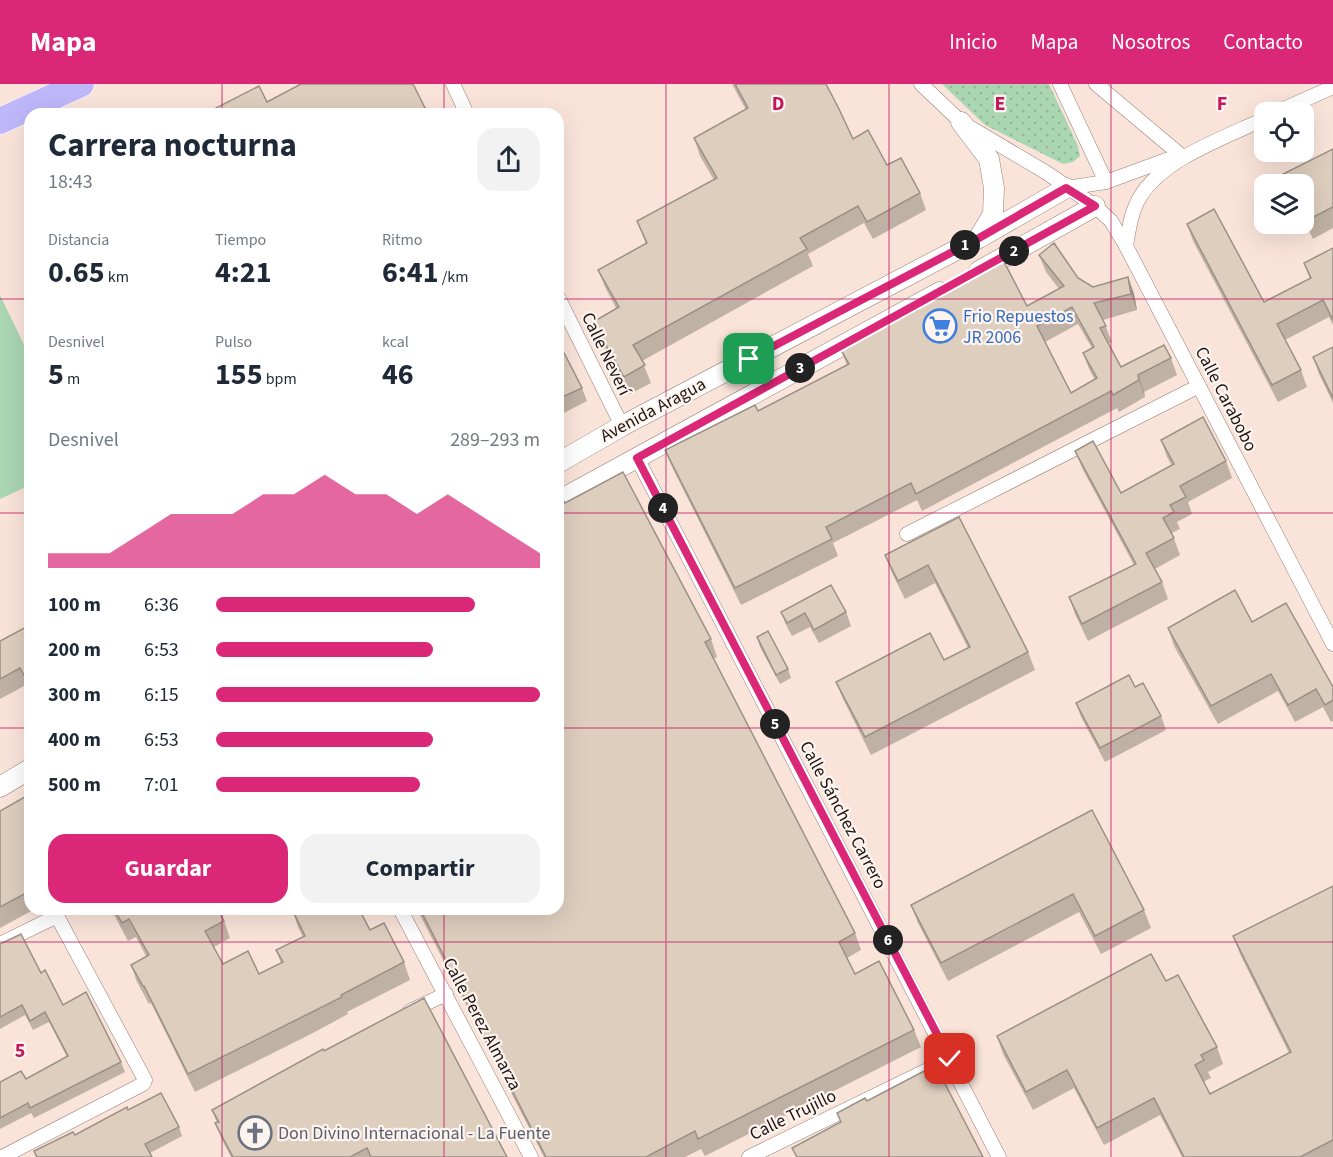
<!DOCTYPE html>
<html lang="es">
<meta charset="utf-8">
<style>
:root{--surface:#fff;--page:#f2f2f3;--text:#1f2937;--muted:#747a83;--accent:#db2777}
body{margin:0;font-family:"Source Sans 3",sans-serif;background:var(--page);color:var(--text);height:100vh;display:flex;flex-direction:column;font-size:22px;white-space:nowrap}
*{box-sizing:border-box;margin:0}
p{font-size:20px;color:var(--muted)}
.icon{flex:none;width:33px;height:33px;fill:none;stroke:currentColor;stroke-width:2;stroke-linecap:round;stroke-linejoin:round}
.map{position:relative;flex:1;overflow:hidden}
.drawer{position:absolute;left:24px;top:24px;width:540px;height:807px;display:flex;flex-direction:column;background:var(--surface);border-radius:18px;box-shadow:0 6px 24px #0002}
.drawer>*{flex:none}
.tools{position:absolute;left:1254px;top:18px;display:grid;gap:12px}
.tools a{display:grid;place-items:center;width:60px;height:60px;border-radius:12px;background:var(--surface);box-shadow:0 6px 24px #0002;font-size:30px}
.pin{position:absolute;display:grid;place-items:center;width:51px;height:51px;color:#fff;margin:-26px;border-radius:12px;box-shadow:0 3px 9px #0006}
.km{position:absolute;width:30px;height:30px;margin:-15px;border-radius:50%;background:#222;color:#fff;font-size:16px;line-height:30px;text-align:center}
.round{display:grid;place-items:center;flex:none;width:63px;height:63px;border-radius:18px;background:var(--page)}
.head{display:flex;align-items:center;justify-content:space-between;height:102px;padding:0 24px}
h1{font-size:33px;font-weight:700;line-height:45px}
.figures{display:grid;grid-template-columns:repeat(3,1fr);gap:9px;height:102px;padding:6px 24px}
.figures div{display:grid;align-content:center}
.figures b{font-size:30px;font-weight:700}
.figures small{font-size:16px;font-weight:400}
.figures p{font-size:16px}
.chart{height:168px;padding:12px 24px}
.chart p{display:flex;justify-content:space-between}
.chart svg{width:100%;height:108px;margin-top:6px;fill:var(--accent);opacity:.7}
.primary-button{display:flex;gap:12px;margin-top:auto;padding:12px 24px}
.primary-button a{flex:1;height:69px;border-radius:18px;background:var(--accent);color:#fff;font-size:24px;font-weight:700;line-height:69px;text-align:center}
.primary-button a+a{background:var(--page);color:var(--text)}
ul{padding:0 24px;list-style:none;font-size:20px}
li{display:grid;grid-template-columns:96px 72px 1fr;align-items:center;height:45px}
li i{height:15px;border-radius:8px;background:var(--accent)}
header{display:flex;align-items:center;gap:36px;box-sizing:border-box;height:84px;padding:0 30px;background:var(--accent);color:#fff}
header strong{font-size:28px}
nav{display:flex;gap:33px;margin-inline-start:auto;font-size:21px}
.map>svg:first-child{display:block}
</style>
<header>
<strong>Mapa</strong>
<nav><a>Inicio</a><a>Mapa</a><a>Nosotros</a><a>Contacto</a></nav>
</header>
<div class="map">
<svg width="1333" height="1073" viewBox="0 0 1333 1073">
<defs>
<pattern id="grass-dots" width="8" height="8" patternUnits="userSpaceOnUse" patternTransform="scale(1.5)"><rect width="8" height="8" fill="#abd6b2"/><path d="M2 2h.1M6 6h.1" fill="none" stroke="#93b798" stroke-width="1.8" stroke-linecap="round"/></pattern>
</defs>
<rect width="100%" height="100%" fill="#fae4da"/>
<path fill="url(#grass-dots)" d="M942 0H1049L1078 62 1080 72 1073 78 1063 80 985 41Z"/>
<path fill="#abd6b2" d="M0 211 30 273V401L0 415Z"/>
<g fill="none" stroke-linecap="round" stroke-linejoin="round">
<g stroke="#948078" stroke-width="15">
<g id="street">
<path d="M453 0 467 30"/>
<path d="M921 0 961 38 1047 89 1095 122 1111 137 1126 162 1333 560"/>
<path d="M1060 0 1106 98"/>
<path d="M1096 0 1183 73"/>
<path d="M1277 28 1333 3"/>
<path d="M1066 104 1106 98 1166 76 1180 73"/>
<path d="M1126 162C1129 145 1131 128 1140 113 1162 75 1226 53 1264 35"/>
<path d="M558 213 622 342"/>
<path d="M637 374 999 1073"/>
<path d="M907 450 1199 302"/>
<path d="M400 825 531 1073"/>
<path d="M0 860 57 832 145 996 143 1000 2 1073"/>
<path d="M410 927 446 910"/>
<path d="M749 1073 950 975"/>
</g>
</g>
<g stroke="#948078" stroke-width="21">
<g id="secondary">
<path d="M961 38 989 75 994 104 993 130 980 152"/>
<path d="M979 187 1095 122"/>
<path d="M558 379 622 342 979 154 1066 104"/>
<path d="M558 417 940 208"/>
<path d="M0 703 30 685"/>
</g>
</g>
<g stroke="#fff" stroke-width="27">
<path id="highway" d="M0 37 81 0"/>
</g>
<use href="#street" stroke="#fff" stroke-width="14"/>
<use href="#secondary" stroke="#fff" stroke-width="20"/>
<use href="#highway" stroke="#beb7f9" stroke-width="26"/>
</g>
<g fill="#bfb1a3" fill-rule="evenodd">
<path d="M732 0H826L853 55 887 81 920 109 926 126 873 155 864 139 808 170 813 182 642 277 651 299 630 310 599 255 593 238 616 224 605 203 598 186 646 160 637 137 714 96 700 72 694 54 746 26Z"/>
<path d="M1333 65V144L1313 155 1304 137V100H1286L1283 90Z"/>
<path d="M1187 140 1264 218 1310 195 1304 179 1333 164V241L1329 233 1285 256 1301 286 1307 303 1278 318 1193 157Z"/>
<path d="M1039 171 1093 203 1128 193 1134 210 1137 226 1103 236 1112 258 1108 260 1121 283 1171 274 1177 291 1144 308 1145 313 1119 328 1117 324 922 427 917 416 833 459 838 472 741 521 672 383 665 366 758 327 847 281 841 266 919 225 916 219 1027 222 1059 205 1046 188ZM1078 240 1092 264 1083 269 1089 285 1095 296 1071 309 1045 258Z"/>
<path d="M558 257 582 304 587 317 558 332Z"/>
<path d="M1333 263V319L1319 290 1313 273Z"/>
<path d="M1161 356 1226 377 1232 394 1188 418 1192 430 1177 438 1180 445 1172 449 1180 471 1155 485 1162 498 1168 515 1088 557 1075 530 1069 513 1134 481 1082 384 1075 367 1121 409 1172 382 1167 373Z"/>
<path d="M565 419 711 555 717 573 713 575 855 849 861 866 847 874 855 890 914 946 921 963 705 1072 701 1065 685 1073H544L417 825H558Z"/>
<path d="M959 433 1028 568 1035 586 871 671 843 615 836 598 944 576 968 564 935 499 905 515 892 489 885 471Z"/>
<path d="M781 528H846L851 542 819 559 810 543 792 552 786 541Z"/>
<path d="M1252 538 1333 603V637L1331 638 1323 623 1295 638 1278 607 1218 640 1174 562 1168 544Z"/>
<path d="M30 541V608L26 601 0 615V557Z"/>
<path d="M757 553 788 585 791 594 780 600 760 563Z"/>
<path d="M1135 603 1161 632 1166 646 1105 678 1081 633 1076 619Z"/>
<path d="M30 710V825H35L0 844V727Z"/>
<path d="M1092 726 1144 826 1151 844 1101 870 1079 828 948 897 918 839 911 821Z"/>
<path d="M1333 802V1073H1182L1160 1031 1104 1061 1074 1004 1033 1026 1003 970 997 952 1166 897 1217 963 1223 980 1208 988 1211 994 1203 998 1210 1010 1289 969 1240 870 1233 852Z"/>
<path d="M111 825H218L224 837 230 854 214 863 223 880 259 890 281 879 276 866 303 853 298 843 292 825 370 846 404 878 410 896 347 928 348 930 311 950 195 1008 151 919 149 920 137 898 131 881 146 872 136 853 128 857Z"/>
<path d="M0 860 41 889 63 921 121 978 125 988 34 1034 31 1029 0 1045V998L26 995 67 973 49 938 33 946 25 931 0 945Z"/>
<path d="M324 967 507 1073H231L222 1056 215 1039H217L212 1026Z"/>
<path d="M128 1026 179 1043 182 1052 150 1069 152 1073H36L34 1067 75 1051Z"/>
</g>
<g fill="#9b9085">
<path d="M1128 193 1134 210 1137 226 1131 210Z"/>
<path d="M1138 291 1144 308 1145 313 1139 296Z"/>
</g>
<g fill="#decebe" stroke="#9b9085" stroke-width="1.5" fill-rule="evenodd">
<path d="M301 0H413L428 30H211L210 27 259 2 267 18Z"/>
<path d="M735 0H826L839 25 853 55 868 46 887 81 901 74 920 109 867 138 858 122 800 154 807 165 633 261 645 281 624 293 593 238 619 223 598 186 647 159 637 137 717 94 694 54 748 24Z"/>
<path d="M1333 65V123L1306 137 1304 132V100H1288L1283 90Z"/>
<path d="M1214 125 1264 218 1311 194 1304 179 1333 164V236L1323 216 1277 240 1301 286 1272 301 1187 140Z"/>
<path d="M1054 159 1078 194 1093 203 1128 193 1131 210 1094 219 1106 242 1100 244 1121 283 1164 261 1171 274 1138 291 1139 296 1113 311 1111 307 916 410 911 399 826 443 832 455 735 504 665 366 755 321 758 327 849 280 841 266 919 225 916 219 1002 174 1027 222 1064 202 1039 171ZM1072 223 1094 263 1083 269 1097 294 1071 309 1037 242Z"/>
<path d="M558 257 582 304 558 315Z"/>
<path d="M1333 263V314L1313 273Z"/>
<path d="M1203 333 1226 377 1180 402 1186 413 1170 421 1174 428 1163 434 1174 454 1146 469 1162 498 1082 540 1069 513 1136 480 1075 367 1093 357 1121 409 1174 380 1161 356Z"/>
<path d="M623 388 711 555 705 558 855 849 839 858 855 890 879 877 914 946 698 1055 695 1047 646 1073H546L420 825H558V411L560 410 565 419Z"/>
<path d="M959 433 1028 568 865 653 836 598 930 549 944 576 970 563 928 481 898 497 885 471Z"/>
<path d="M831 501 846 528 814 546 805 529 787 539 781 528Z"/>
<path d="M1235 506 1252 538 1286 519 1333 603V616L1325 621 1316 605 1288 621 1271 590 1211 622 1168 544Z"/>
<path d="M30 541V602L20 584 0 595V557Z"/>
<path d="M768 547 788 585 776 591 757 553Z"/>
<path d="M1129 591 1135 603 1143 599 1161 632 1100 664 1076 619Z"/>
<path d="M30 710V807L0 823V727Z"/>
<path d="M1092 726 1144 826 1095 852 1073 810 941 879 911 821Z"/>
<path d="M1333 802V1056L1300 1073H1184L1154 1014 1097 1044 1067 986 1026 1008 997 952 1151 870 1166 897 1178 891 1217 963 1201 971 1204 976 1195 981 1210 1010 1291 968 1233 852Z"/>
<path d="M114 825H218L224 837 205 847 223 880 248 867 259 890 283 878 276 866 305 852 292 825H359L370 846 384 839 404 878 341 911 342 913 188 990 144 902H143L131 881 149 871 129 835 122 839Z"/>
<path d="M21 850 41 889 45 886 63 921 86 908 121 978 30 1024 28 1019 0 1034V998L21 987 26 995 68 972 45 928 30 937 22 921 0 933V860Z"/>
<path d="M424 914 507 1073H371L367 1064 350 1073H233L215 1039 219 1038 212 1026 323 965 324 967Z"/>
<path d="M926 986 933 999 942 994 983 1073H797L792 1064 841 1038 837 1029 865 1014 867 1017Z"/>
<path d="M161 1009 179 1043 145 1060 152 1073H37L34 1067 73 1048 75 1051 127 1023 128 1026Z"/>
</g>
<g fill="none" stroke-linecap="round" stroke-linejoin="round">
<g stroke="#fff" stroke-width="12">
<path id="route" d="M749 275 979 154 1066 104 1095 122 637 374 950 975"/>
</g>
<use href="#route" stroke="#db2777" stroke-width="8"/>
</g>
<path fill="none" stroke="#c2185b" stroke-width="1.5" stroke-opacity="0.55" d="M222 0V30M444 0V30M666 0V1073M889 0V1073M1111 0V1073M0 215H30M558 215H1333M0 429H30M558 429H1333M0 644H30M558 644H1333M222 825V1073M444 825V1073M0 858H1333"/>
<defs>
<g id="supermarket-ring" transform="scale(1.725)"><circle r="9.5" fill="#fdf4f0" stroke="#3f7fe0" stroke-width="1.5"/><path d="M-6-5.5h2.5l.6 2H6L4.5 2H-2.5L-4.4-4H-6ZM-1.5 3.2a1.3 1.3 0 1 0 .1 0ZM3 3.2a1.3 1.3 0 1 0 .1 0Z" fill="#3f7fe0"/></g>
<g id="church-ring" transform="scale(1.725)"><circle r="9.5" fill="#fdf4f0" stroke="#6b7280" stroke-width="1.5"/><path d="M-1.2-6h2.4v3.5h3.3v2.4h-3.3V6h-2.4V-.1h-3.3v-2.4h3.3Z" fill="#6b7280"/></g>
</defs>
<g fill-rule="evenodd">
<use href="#supermarket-ring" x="940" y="242"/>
<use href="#church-ring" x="255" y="1049"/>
</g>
<g text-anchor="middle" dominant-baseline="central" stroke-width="4.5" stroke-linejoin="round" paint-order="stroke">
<g font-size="18" fill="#366cbe" stroke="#fdf4f0" text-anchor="start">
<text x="963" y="232">Frio Repuestos<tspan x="963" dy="21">JR 2006</tspan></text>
</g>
<g font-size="18" fill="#1e1613" stroke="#fdf4f0">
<text transform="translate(606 270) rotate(64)">Calle Neverí</text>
<text transform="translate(1226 315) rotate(63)">Calle Carabobo</text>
<text transform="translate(653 326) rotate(-28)">Avenida Aragua</text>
<text transform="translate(843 731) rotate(62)">Calle Sánchez Carrero</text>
<text transform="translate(482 940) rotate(62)">Calle Perez Almarza</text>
<text transform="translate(793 1031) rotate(-26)">Calle Trujillo</text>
</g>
<g font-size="18" fill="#5b616d" stroke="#fdf4f0" text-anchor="start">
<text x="278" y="1049">Don Divino Internacional - La Fuente</text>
</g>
</g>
<g font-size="20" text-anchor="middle" font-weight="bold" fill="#c2185b" stroke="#fdf4f0" stroke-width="4.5" stroke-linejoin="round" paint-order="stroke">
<text x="778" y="26">D</text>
<text x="1000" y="26">E</text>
<text x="1222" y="26">F</text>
<text x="20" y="973">5</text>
</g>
</svg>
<div class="tools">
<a><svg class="icon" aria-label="locate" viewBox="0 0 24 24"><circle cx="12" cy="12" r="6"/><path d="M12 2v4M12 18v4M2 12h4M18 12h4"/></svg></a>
<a><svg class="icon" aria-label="layers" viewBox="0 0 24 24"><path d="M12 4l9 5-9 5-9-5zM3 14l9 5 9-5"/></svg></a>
</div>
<div class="pin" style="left:749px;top:275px;background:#1e9e55"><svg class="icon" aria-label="arrive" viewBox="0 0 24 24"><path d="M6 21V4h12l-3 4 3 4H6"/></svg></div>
<div class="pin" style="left:950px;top:975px;background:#d93025"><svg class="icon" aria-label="check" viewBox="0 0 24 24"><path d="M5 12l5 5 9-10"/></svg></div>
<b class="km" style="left:965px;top:161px">1</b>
<b class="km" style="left:1014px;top:167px">2</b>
<b class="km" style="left:800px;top:284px">3</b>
<b class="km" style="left:663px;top:424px">4</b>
<b class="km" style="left:775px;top:640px">5</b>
<b class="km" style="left:888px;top:856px">6</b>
<section class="drawer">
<div class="head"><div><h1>Carrera nocturna</h1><p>18:43</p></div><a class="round"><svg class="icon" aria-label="share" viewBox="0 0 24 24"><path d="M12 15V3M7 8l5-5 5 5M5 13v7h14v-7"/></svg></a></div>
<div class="figures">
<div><p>Distancia</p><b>0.65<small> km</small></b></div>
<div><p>Tiempo</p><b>4:21</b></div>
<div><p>Ritmo</p><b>6:41<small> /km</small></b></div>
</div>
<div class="figures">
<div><p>Desnivel</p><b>5<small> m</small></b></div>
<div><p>Pulso</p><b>155<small> bpm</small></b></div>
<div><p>kcal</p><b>46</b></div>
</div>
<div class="chart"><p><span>Desnivel</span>289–293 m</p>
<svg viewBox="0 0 160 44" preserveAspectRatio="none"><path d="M0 44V38L10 38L20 38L30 30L40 22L50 22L60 22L70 14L80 14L90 6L100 14L110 14L120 22L130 14L140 22L150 30L160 38V44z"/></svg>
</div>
<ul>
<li><b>100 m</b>6:36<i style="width:80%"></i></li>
<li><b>200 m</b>6:53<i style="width:67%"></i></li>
<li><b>300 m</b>6:15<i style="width:100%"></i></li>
<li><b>400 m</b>6:53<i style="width:67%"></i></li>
<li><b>500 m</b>7:01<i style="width:63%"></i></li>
</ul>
<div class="primary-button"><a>Guardar</a><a>Compartir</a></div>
</section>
</div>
